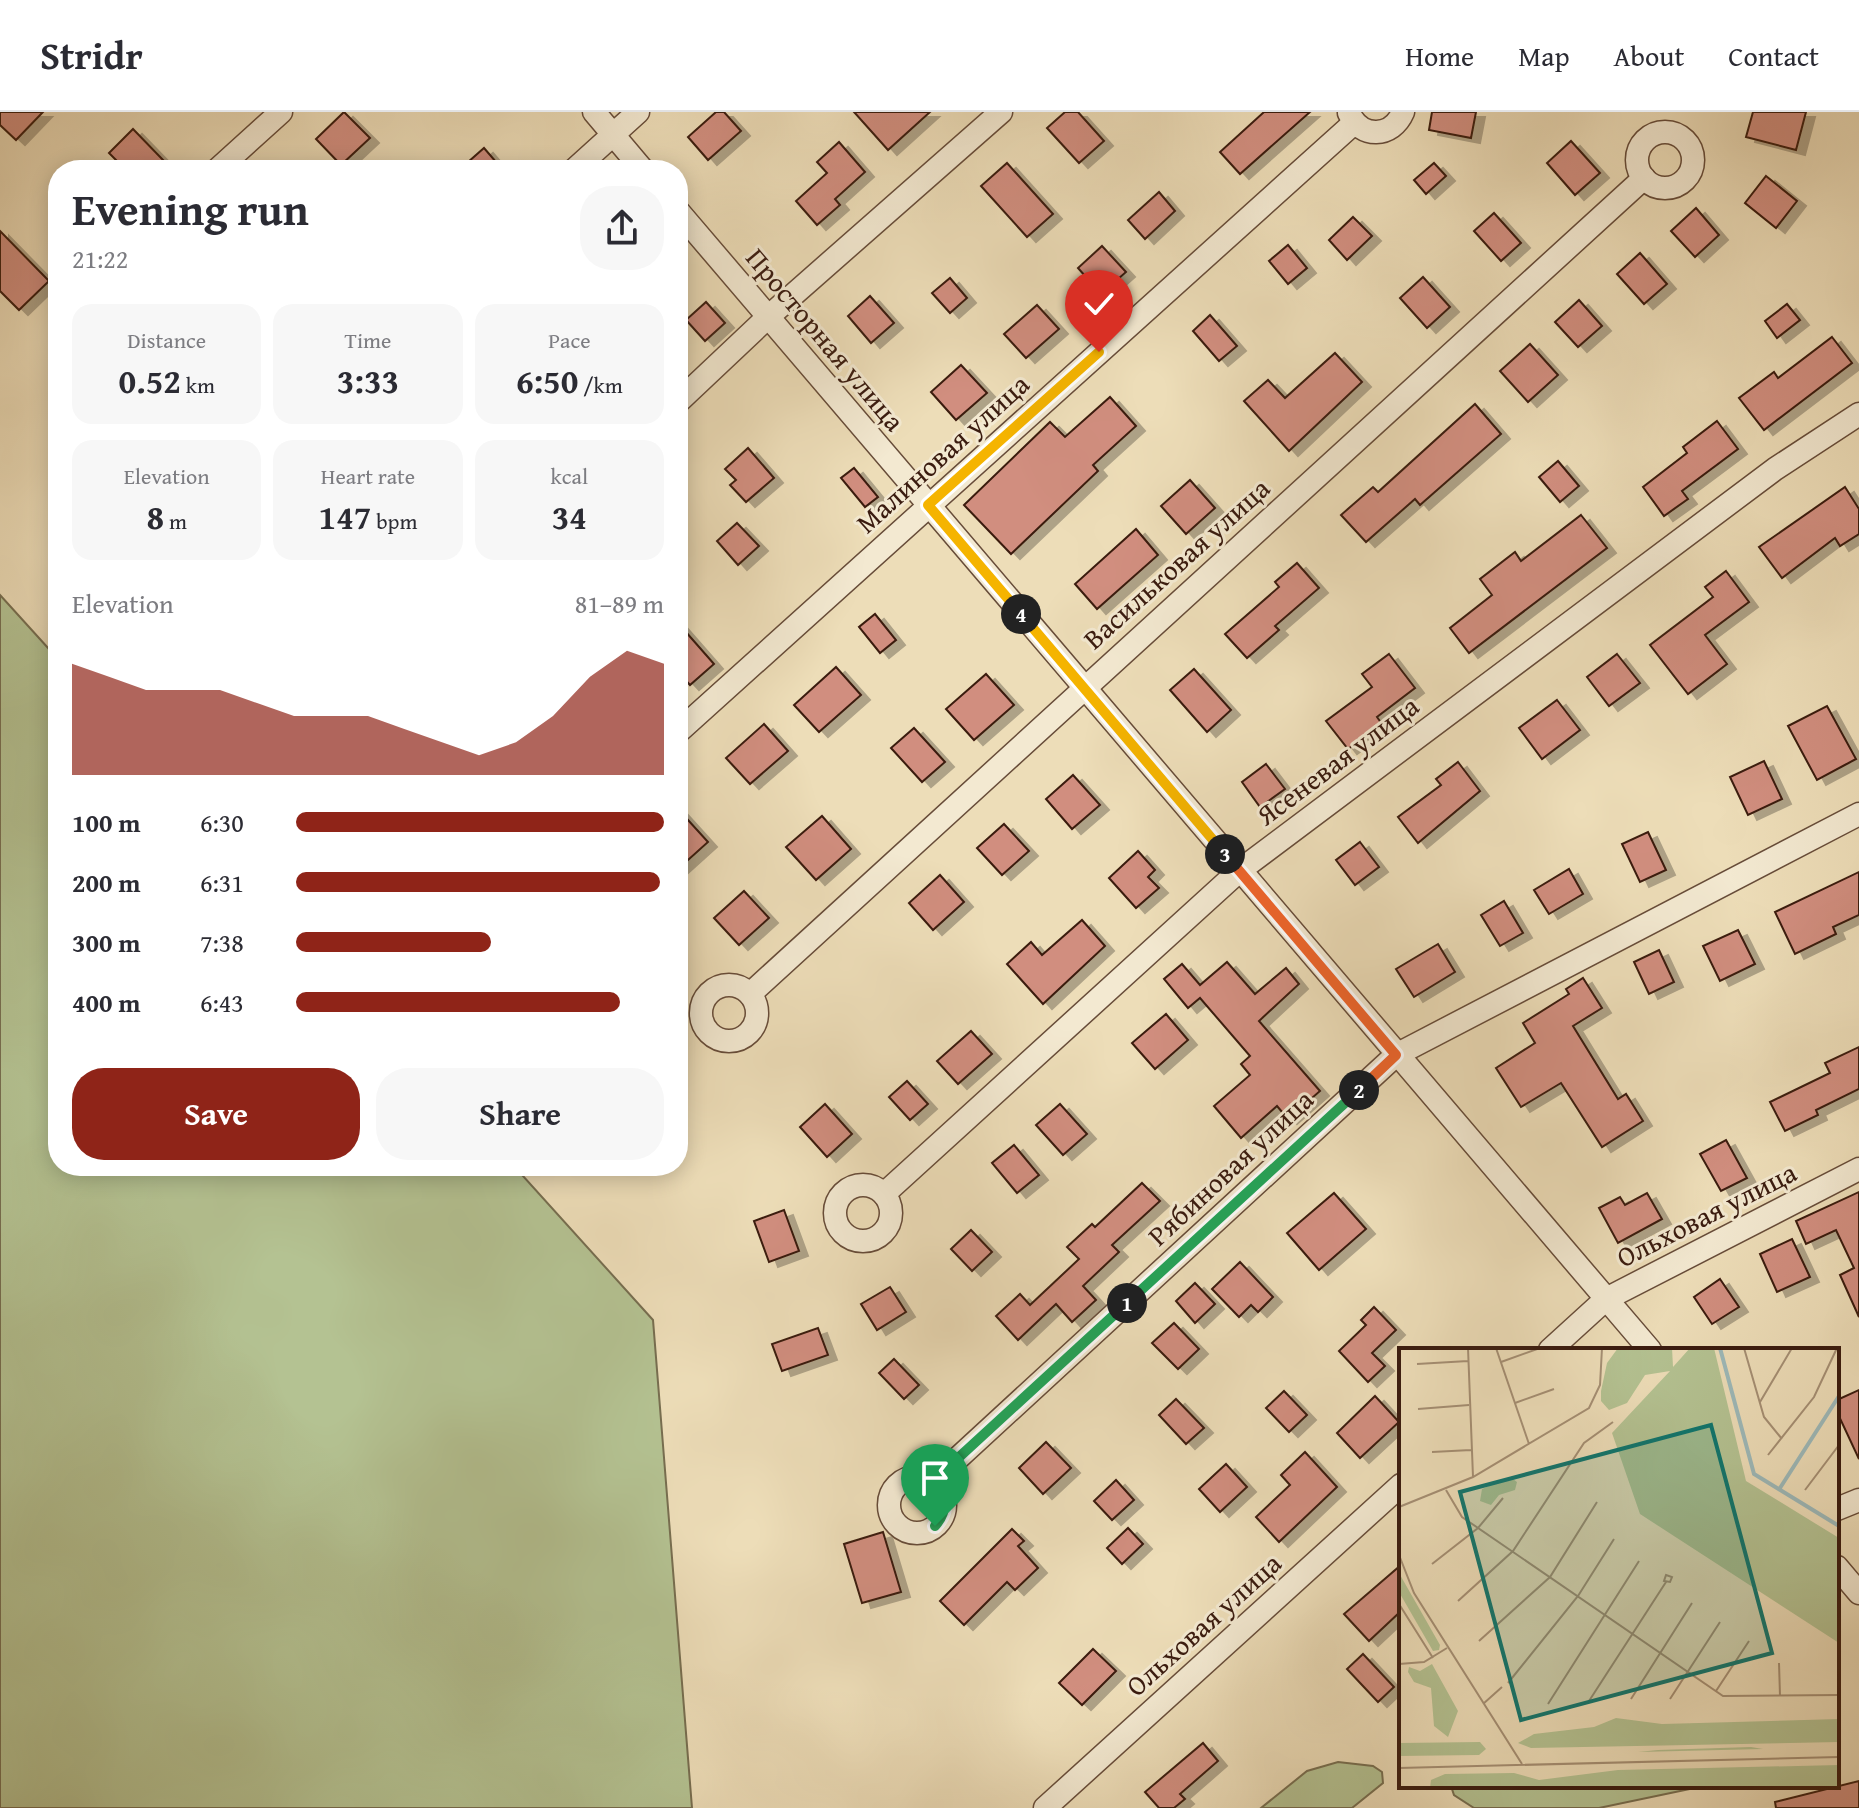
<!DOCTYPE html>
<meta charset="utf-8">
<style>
:root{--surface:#fff;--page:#f7f7f7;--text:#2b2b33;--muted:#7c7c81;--line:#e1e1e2;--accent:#8f2418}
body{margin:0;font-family:"Gentium Book Plus",serif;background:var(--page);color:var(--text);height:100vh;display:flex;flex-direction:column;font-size:30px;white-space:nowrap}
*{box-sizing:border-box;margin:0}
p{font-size:26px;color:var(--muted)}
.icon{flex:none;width:44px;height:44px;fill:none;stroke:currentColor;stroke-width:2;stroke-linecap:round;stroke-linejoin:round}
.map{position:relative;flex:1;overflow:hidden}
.details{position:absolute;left:48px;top:48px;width:640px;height:1016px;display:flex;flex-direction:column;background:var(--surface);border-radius:32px;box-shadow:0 4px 20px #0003}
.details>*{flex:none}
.pin{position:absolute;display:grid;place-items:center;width:68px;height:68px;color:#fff;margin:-82px -34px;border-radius:50% 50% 50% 0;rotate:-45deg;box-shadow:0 0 8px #0007}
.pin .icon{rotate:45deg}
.km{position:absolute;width:40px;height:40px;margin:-20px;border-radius:50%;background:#222;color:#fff;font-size:22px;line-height:40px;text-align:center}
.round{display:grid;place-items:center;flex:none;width:84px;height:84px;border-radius:32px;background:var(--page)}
.headline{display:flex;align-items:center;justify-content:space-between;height:136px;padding:0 24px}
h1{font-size:44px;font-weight:700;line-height:60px}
.figures{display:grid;grid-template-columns:repeat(3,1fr);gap:12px;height:136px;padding:8px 24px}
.figures div{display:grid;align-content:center;border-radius:20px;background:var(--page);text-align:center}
.figures b{font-size:34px;font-weight:700}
.figures small{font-size:22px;font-weight:400}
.figures p{font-size:22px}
.chart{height:224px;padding:16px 24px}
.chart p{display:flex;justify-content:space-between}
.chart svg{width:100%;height:144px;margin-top:8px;fill:var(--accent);opacity:.7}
.button{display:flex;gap:16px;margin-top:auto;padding:16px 24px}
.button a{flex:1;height:92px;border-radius:32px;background:var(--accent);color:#fff;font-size:32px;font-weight:700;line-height:92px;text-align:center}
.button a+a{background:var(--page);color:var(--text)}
ul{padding:0 24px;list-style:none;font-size:26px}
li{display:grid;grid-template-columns:128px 96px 1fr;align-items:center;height:60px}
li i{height:20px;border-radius:10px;background:var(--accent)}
header{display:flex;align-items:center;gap:48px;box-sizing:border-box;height:112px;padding:0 40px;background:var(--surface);border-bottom:2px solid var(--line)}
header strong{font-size:38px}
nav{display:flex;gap:44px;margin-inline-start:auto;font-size:28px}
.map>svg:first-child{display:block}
</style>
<header>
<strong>Stridr</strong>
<nav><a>Home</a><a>Map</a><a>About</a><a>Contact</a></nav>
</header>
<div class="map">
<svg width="1859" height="1696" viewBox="0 0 1859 1696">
<defs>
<filter id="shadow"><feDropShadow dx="9" dy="5" stdDeviation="0" flood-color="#0004"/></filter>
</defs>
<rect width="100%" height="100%" fill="#edddb8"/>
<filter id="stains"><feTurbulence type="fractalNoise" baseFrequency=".0025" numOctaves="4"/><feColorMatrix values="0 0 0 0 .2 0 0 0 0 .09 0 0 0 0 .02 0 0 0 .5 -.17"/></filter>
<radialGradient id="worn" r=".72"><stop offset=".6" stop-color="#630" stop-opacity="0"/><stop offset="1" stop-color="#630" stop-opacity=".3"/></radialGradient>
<g fill="#b4c292" stroke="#776e50" stroke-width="2">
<path d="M0 483 58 547V1054H514L653 1208 692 1696H0Z"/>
<path d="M1338 1650 1373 1654 1382 1660 1383 1671 1352 1696H1261L1307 1659Z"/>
<path d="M1451 1674H1704L1599 1696H1474L1454 1683Z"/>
</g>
<g fill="#d18e7f" stroke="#3a1b0f" stroke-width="2" filter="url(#shadow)">
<path d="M0 0H43L16 28 0 13Z"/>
<path d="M344 0 370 26 341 53 316 27Z"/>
<path d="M716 0H724L741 19 708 48 688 25Z"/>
<path d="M854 0H930L888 38Z"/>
<path d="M1065 0H1078L1104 29 1079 51 1047 16Z"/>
<path d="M1264 0H1310L1240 62 1220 40Z"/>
<path d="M1432 0H1476L1471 26 1429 18Z"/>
<path d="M1753 0H1806L1796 38 1746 25Z"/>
<path d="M133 17 164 49 154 58H126L109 41Z"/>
<path d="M1571 29 1600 61 1575 83 1547 51Z"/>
<path d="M839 30 865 60 835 87 840 93 817 113 796 89 827 61 817 50Z"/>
<path d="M484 36 503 58H459Z"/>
<path d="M1007 51 1053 102 1027 125 981 74Z"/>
<path d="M1434 51 1446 64 1426 82 1414 68Z"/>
<path d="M1766 64 1797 89 1776 116 1745 91Z"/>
<path d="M1159 80 1175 99 1145 127 1128 108Z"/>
<path d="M1696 96 1719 123 1695 145 1671 119Z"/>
<path d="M1494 101 1521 131 1501 149 1474 119Z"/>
<path d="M1353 105 1372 124 1347 148 1329 128Z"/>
<path d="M0 119 49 169 19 198 0 179Z"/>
<path d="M1288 133 1307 156 1288 172 1269 149Z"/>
<path d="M1102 134 1126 160 1101 182 1078 156Z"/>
<path d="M1640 141 1667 172 1644 192 1617 162Z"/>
<path d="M1423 165 1450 195 1427 216 1400 186Z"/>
<path d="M950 166 967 186 950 201 932 181Z"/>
<path d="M870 184 894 211 871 231 848 204Z"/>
<path d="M1579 188 1602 214 1578 235 1555 210Z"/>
<path d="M706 190 725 211 705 229 686 208Z"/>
<path d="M1787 192 1800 208 1777 226 1765 209Z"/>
<path d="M1037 193 1059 217 1026 246 1004 222Z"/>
<path d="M1210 203 1237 234 1219 249 1193 219Z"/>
<path d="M1832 225 1852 251 1764 318 1739 286 1774 260 1778 266Z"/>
<path d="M1530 232 1558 263 1528 290 1500 259Z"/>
<path d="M1335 241 1362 270 1289 339 1244 289 1268 268 1285 286Z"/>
<path d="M961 253 987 281 956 308 931 280Z"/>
<path d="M1110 285 1136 314 1093 353 1098 359 1011 442 964 393 1050 310 1065 325Z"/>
<path d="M1475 292 1501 322 1420 393 1415 387 1366 430 1341 403 1373 375 1378 380Z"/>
<path d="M1717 309 1738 337 1682 379 1688 387 1664 404 1643 375 1687 341 1683 335Z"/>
<path d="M748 336 774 366 746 390 730 373 736 368 725 357Z"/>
<path d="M1558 349 1579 374 1560 390 1539 365Z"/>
<path d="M854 356 878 385 865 395 841 366Z"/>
<path d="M1190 368 1215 396 1186 422 1161 394Z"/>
<path d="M1845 375 1859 397V422L1840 434 1835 426 1782 466 1759 435Z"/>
<path d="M1581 403 1607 436 1469 541 1450 516 1492 483 1480 467 1515 440 1521 449Z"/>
<path d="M737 411 759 434 738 453 717 429Z"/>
<path d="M1136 417 1158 443 1097 497 1075 472Z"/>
<path d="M1297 451 1319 476 1275 514 1279 518 1247 546 1225 522 1279 475 1275 470Z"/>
<path d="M1726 459 1749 490 1705 523 1727 552 1688 582 1650 533 1713 485 1705 475Z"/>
<path d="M875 502 896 528 880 541 859 515Z"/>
<path d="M678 511 714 552 690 573 678 560Z"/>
<path d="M1389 542 1415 576 1377 605 1382 612 1348 637 1326 609 1372 575 1362 562Z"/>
<path d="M1617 542 1640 571 1609 594 1587 565Z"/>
<path d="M836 555 861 583 819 620 794 593Z"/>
<path d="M1194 557 1231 598 1207 620 1170 578Z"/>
<path d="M986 562 1014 593 974 628 946 597Z"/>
<path d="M1557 588 1580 618 1542 647 1519 616Z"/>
<path d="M1827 594 1856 647 1817 668 1788 614Z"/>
<path d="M764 612 788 639 750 672 726 646Z"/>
<path d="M914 616 945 650 922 670 891 636Z"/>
<path d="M1764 649 1782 687 1748 703 1730 665Z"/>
<path d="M1458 650 1480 679 1418 731 1398 705 1441 673 1436 667Z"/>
<path d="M1266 652 1285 677 1260 695 1242 670Z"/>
<path d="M1073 663 1100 693 1072 717 1046 687Z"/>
<path d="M678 697 708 730 678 757Z"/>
<path d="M822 704 851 737 816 768 786 735Z"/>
<path d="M1004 712 1029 739 1002 763 977 736Z"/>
<path d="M1648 720 1666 758 1640 770 1622 732Z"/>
<path d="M1360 730 1379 755 1355 773 1336 748Z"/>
<path d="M1138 739 1155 758 1148 765 1159 776 1136 796 1109 766Z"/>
<path d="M1569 757 1583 782 1549 802 1534 778Z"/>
<path d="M1859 760V803L1833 815 1836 822 1795 842 1775 800Z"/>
<path d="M940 763 964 790 933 818 909 791Z"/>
<path d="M744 779 769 806 739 833 714 806Z"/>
<path d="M1504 789 1523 821 1500 834 1481 803Z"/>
<path d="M1082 808 1105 834 1043 892 1007 852 1031 830 1042 843Z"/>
<path d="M1738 818 1755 852 1720 869 1703 834Z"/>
<path d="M1438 832 1455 860 1414 885 1396 857Z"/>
<path d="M1659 838 1674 870 1649 882 1634 850Z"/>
<path d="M1227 850 1255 882 1286 856 1299 872 1259 909 1320 979 1288 1007 1277 994 1241 1026 1214 994 1250 963 1241 952 1250 944 1200 886 1188 896 1164 867 1182 852 1200 873Z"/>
<path d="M1583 866 1602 896 1573 914 1618 987 1626 982 1643 1009 1602 1035 1561 971 1521 995 1496 956 1535 931 1523 911 1569 882 1566 877Z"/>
<path d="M1166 902 1188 928 1155 957 1132 931Z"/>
<path d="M971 919 992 942 958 972 937 949Z"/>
<path d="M1859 935V977L1816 998 1818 1003 1785 1019 1770 990 1830 961 1825 951Z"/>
<path d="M907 969 928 992 910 1008 889 985Z"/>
<path d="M825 992 852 1022 827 1045 800 1015Z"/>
<path d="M1060 992 1087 1022 1063 1043 1036 1013Z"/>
<path d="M1726 1028 1747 1066 1721 1079 1700 1042Z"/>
<path d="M1014 1033 1039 1063 1017 1081 992 1051Z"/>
<path d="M1142 1071 1160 1089 1112 1133 1119 1140 1083 1174 1096 1188 1072 1210 1056 1192 1018 1228 996 1204 1020 1182 1030 1193 1079 1147 1067 1135 1092 1112 1095 1115Z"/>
<path d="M1859 1080V1205L1840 1163 1854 1156 1836 1118 1806 1132 1796 1109Z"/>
<path d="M1334 1081 1366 1117 1319 1158 1287 1121Z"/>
<path d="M1647 1081 1662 1107 1618 1131 1599 1096 1620 1085 1625 1093Z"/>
<path d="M784 1098 799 1139 769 1150 754 1109Z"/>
<path d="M971 1118 992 1140 972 1159 951 1137Z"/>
<path d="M1792 1127 1810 1165 1777 1180 1760 1142Z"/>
<path d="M1240 1150 1273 1185 1258 1200 1251 1193 1239 1205 1212 1177Z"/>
<path d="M1720 1167 1739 1195 1712 1212 1694 1185Z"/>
<path d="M1195 1171 1215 1192 1195 1211 1176 1189Z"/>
<path d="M890 1175 906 1200 877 1218 861 1192Z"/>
<path d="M1374 1195 1396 1218 1372 1241 1385 1254 1368 1270 1339 1239 1366 1213 1361 1208Z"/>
<path d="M1174 1211 1199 1237 1178 1257 1152 1231Z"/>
<path d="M818 1216 828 1243 782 1259 772 1232Z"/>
<path d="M894 1247 919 1273 904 1287 879 1261Z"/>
<path d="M1859 1278V1347L1837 1300V1288Z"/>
<path d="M1284 1279 1307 1303 1289 1320 1266 1296Z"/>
<path d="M1375 1284 1399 1310 1360 1346 1337 1321Z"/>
<path d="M1176 1287 1204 1316 1186 1332 1159 1303Z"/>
<path d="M1046 1330 1071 1356 1043 1382 1019 1356Z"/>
<path d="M1305 1340 1337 1375 1279 1430 1256 1405 1290 1373 1281 1363Z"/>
<path d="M1226 1352 1247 1375 1220 1400 1199 1377Z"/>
<path d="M1116 1368 1134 1388 1112 1408 1094 1389Z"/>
<path d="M1128 1416 1143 1432 1122 1452 1107 1436Z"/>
<path d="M1012 1417 1024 1429 1018 1434 1038 1456 1015 1478 1007 1470 964 1513 940 1489Z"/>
<path d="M883 1420 901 1480 862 1491 844 1432Z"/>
<path d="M1401 1453V1499L1369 1529 1344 1502Z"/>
<path d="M1093 1537 1116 1559 1082 1593 1059 1571Z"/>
<path d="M1363 1542 1394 1575 1378 1590 1347 1557Z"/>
<path d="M1203 1631 1218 1649 1180 1682 1185 1687 1174 1696H1159L1145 1680Z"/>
<path d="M1859 1669V1696H1776L1775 1690Z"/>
</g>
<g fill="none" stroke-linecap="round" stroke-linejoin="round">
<g stroke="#674c39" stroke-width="25">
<g id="minor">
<path d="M594 0 643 58"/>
<path d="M1349 1C1361 27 1392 26 1403 0"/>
<circle cx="1665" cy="48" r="28"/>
<path d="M217 58 281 0"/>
<path d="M574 58 638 0"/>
<path d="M678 99 1650 1238"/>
<path d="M678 290 768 205 1001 0"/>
<path d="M678 620 1354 11"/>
<circle cx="729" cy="901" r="28"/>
<path d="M750 882 1644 66"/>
<circle cx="863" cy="1101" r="28"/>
<path d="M884 1082 1239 759 1775 357 1859 302"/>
<path d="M1550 1238 1606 1187 1859 1057"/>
<circle cx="917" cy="1393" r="28"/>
<path d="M932 1370 1396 943 1859 702"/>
<path d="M1837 1397 1859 1388"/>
<path d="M1837 1455 1859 1481"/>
<path d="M1045 1696 1401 1373"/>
</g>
</g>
<use href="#minor" stroke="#f3e9d1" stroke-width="22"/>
</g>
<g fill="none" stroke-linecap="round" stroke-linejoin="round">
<g stroke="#fff" stroke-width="16">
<path id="split-1" d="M935 1414C948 1399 948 1383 932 1370L1127 1191"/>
</g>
<g stroke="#fff" stroke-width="16">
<path id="split-2" d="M1127 1191 1359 978"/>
</g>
<g stroke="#fff" stroke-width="16">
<path id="split-3" d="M1225 742 1396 943 1359 978"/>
</g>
<g stroke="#fff" stroke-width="16">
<path id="split-4" d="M1021 502 1225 742"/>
</g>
<g stroke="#fff" stroke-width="16">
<path id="split-5" d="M1021 502 928 393 1099 240"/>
</g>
<use href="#split-1" stroke="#22a559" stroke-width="10"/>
<use href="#split-2" stroke="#22a559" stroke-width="10"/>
<use href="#split-3" stroke="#f0652b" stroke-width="10"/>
<use href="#split-4" stroke="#f5b400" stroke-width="10"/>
<use href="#split-5" stroke="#f5b400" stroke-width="10"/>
</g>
<g text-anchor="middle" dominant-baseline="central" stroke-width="6" stroke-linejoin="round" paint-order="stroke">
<g font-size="28" fill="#3a1b0f" stroke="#f3e9d1">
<text transform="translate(826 227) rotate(50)">Просторная улица</text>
<text transform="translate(942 341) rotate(-42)">Малиновая улица</text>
<text transform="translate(1176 451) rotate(-42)">Васильковая улица</text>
<text transform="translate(1337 648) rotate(-37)">Ясеневая улица</text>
<text transform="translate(1230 1055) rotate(-43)">Рябиновая улица</text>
<text transform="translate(1706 1102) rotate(-27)">Ольховая улица</text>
<text transform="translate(1203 1512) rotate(-42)">Ольховая улица</text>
</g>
</g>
<g transform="translate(1399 1236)">
<rect width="440" height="440" fill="#edddb8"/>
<path d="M219 0H273L274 19 291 0H315L347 133 440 190V295L241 166 213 85 271 23 246 27 228 55 210 62 202 53V43L208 15ZM111 129 118 134 116 142 100 147 92 157 81 153 83 141ZM0 225 41 297 40 302 34 303 0 244ZM33 316 59 363 49 389 35 378 32 340 15 334 9 324 10 319 21 323ZM217 370 263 376 440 371V394L132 400 119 395 135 386 195 379ZM81 394 87 401 80 407 0 408V395ZM352 399 364 401 239 404 259 402ZM440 417V440H31L32 432 46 426 115 425 140 432 219 422Z" fill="#b4c292"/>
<path fill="none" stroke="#9db9b9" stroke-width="4" d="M321 0 355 126 440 178M381 140 440 48"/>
<path fill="none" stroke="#a58f74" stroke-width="2" d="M69 0 74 129M97 0 130 96M345 0 365 69 383 91M102 14 141 0M18 16 69 13M361 54 393 0M116 55 155 41M19 61 70 57M33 104 72 102M369 107 415 49 438 0M47 142 63 169 324 348 440 347M406 142 440 97M0 159 74 129 190 60 201 37 203 0M0 207 15 245 123 416M33 216 79 180 104 150M267 227 273 229 271 234 265 233ZM59 253 114 203 185 95 214 74M0 256 34 310M80 293 151 229 198 154M380 315 381 348M0 316 25 314 48 300M109 335 179 248 215 191M317 343 350 293M232 351 293 255M271 351 321 274M190 353 267 234M84 356 103 339M149 356 240 213M0 420 440 409"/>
<path fill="#0f766e" fill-opacity="0.15" stroke="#0f766e" stroke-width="4" d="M312 77 373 305 122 372 61 144Z"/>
<rect width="440" height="440" fill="none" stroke="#3a1b0f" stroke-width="4"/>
</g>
<rect width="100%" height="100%" filter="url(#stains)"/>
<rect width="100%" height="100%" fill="url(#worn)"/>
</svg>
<div class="pin" style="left:935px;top:1414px;background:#1e9e55"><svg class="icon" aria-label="arrive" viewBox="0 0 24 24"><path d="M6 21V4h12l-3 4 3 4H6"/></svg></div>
<div class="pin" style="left:1099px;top:240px;background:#d93025"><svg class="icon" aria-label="check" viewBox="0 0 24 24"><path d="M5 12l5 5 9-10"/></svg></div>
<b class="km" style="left:1127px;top:1191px">1</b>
<b class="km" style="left:1359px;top:978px">2</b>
<b class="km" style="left:1225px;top:742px">3</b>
<b class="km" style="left:1021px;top:502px">4</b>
<section class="details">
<div class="headline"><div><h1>Evening run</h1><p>21:22</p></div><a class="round"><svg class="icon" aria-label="share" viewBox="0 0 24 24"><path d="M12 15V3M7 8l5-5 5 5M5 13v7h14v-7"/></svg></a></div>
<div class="figures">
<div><p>Distance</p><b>0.52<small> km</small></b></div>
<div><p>Time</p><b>3:33</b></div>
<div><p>Pace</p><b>6:50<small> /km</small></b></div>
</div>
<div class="figures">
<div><p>Elevation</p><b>8<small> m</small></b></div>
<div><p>Heart rate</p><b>147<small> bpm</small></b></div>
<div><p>kcal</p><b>34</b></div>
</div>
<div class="chart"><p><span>Elevation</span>81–89 m</p>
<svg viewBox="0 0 160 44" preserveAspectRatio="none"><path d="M0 44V10L10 14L20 18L30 18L40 18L50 22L60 26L70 26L80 26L90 30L100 34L110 38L120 34L130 26L140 14L150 6L160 10V44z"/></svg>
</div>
<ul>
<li><b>100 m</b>6:30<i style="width:100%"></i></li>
<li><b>200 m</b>6:31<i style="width:99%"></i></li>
<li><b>300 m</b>7:38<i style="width:53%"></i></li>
<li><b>400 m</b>6:43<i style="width:88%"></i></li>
</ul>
<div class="button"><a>Save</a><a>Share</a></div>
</section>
</div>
